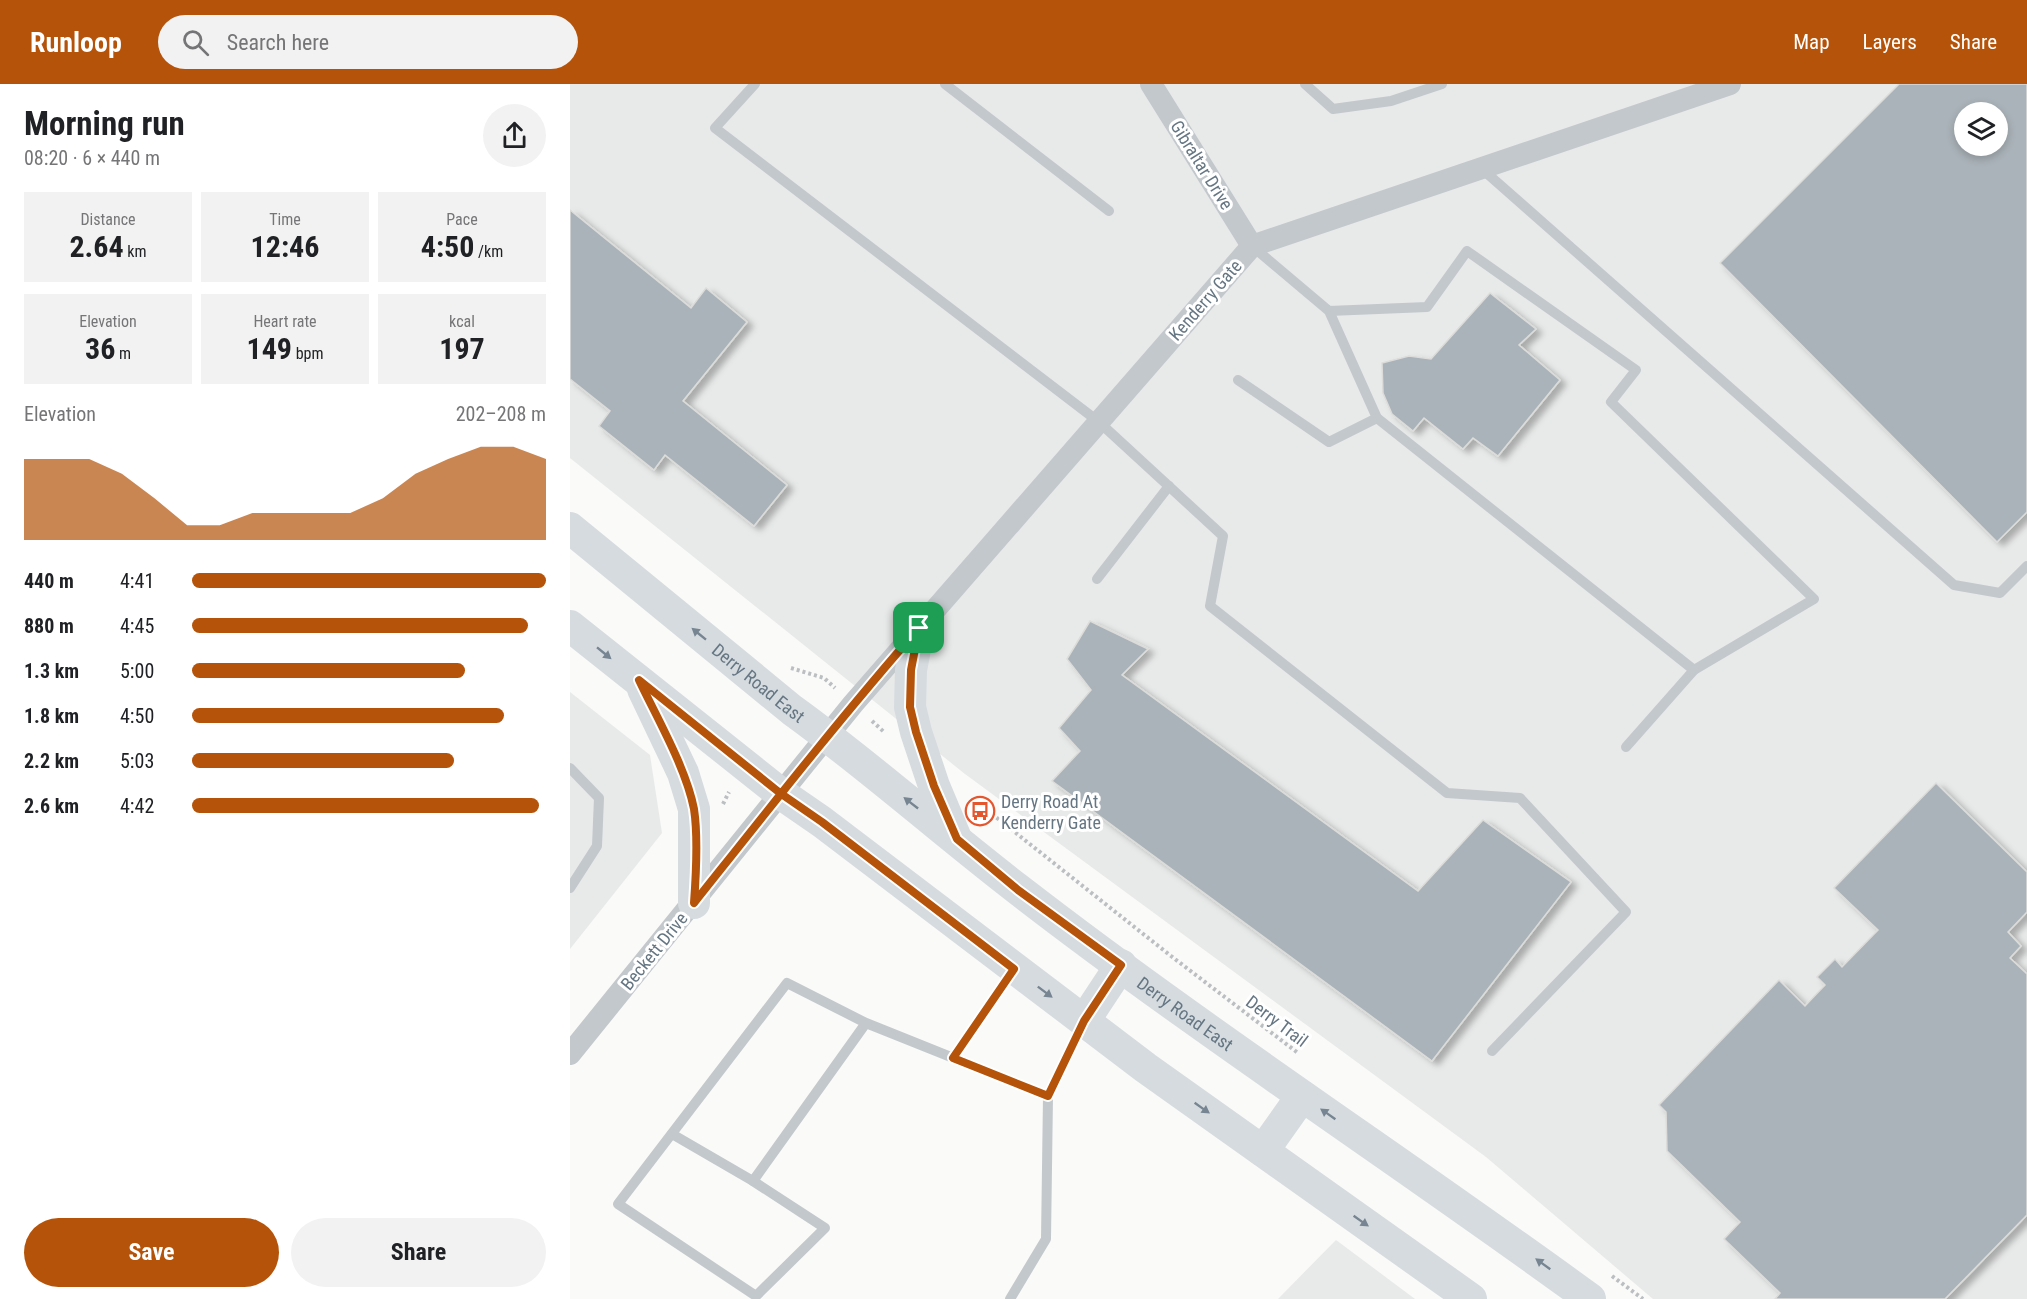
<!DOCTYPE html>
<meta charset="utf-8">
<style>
:root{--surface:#fff;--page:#f2f2f2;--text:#202124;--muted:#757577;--accent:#b45309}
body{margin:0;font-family:"Roboto Condensed",sans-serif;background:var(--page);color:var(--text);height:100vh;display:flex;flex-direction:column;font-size:22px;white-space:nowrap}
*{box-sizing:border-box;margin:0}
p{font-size:20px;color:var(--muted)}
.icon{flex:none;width:33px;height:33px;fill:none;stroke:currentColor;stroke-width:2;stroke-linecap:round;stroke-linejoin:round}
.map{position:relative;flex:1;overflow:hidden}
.side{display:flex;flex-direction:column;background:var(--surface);width:570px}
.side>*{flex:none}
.fabs{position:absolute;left:1384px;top:18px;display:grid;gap:12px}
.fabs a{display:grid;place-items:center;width:54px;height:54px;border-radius:50%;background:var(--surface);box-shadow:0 3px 9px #0003;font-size:30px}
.pin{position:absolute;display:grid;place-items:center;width:51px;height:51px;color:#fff;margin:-26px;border-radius:12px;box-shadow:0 3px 9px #0006}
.round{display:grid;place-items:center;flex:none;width:63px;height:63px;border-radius:32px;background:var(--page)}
.summary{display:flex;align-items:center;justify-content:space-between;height:102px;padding:0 24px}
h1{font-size:33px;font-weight:700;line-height:45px}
.figures{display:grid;grid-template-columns:repeat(3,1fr);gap:9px;height:102px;padding:6px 24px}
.figures div{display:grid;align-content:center;border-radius:0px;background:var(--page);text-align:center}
.figures b{font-size:30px;font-weight:700}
.figures small{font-size:16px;font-weight:400}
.figures p{font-size:16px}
.chart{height:168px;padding:12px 24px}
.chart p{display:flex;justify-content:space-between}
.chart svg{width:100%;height:108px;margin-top:6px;fill:var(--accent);opacity:.7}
.action{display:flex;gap:12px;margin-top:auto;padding:12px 24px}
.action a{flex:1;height:69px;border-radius:36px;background:var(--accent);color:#fff;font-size:24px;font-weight:700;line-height:69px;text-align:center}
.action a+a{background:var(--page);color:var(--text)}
ul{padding:0 24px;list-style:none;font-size:20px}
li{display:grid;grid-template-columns:96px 72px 1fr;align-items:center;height:45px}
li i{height:15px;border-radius:8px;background:var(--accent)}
header{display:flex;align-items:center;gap:36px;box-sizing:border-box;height:84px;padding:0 30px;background:var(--accent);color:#fff}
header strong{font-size:28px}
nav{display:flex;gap:33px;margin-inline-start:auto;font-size:21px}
.search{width:420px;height:54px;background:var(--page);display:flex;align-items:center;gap:15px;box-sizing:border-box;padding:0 21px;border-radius:33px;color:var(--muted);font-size:22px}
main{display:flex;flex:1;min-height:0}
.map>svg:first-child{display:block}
</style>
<header>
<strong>Runloop</strong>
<div class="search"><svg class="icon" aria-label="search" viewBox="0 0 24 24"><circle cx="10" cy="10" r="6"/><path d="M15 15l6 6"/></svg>Search here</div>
<nav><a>Map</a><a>Layers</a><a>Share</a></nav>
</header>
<main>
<section class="side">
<div class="summary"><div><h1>Morning run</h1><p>08:20 · 6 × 440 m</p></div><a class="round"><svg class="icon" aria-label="share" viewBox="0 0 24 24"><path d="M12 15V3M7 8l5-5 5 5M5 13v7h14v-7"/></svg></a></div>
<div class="figures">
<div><p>Distance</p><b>2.64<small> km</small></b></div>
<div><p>Time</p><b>12:46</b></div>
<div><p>Pace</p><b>4:50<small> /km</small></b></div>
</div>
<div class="figures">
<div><p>Elevation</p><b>36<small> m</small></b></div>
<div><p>Heart rate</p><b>149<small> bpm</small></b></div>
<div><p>kcal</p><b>197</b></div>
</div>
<div class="chart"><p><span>Elevation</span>202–208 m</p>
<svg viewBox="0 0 160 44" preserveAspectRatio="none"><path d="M0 44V11L10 11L20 11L30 17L40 27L50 38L60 38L70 33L80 33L90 33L100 33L110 27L120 17L130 11L140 6L150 6L160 11V44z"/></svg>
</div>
<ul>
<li><b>440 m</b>4:41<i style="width:100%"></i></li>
<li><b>880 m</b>4:45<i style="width:95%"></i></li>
<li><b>1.3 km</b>5:00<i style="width:77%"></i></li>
<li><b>1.8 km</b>4:50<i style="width:88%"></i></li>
<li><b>2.2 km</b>5:03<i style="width:74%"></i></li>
<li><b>2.6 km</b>4:42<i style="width:98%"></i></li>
</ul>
<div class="action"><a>Save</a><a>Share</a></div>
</section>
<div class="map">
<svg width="1457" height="1215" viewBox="0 0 1457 1215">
<defs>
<filter id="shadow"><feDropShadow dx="6" dy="4" stdDeviation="3" flood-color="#0004"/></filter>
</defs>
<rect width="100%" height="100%" fill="#fafaf8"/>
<g fill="#e8e9e9" fill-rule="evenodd">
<path d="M0 0H1457V1215H1083L916 1073 395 690 0 374ZM1395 28H1428V62H1395Z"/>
<path d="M0 608 80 671 92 749 0 865Z"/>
<path d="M766 1156 845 1215H708Z"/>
</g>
<g fill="#aab3b9" stroke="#dcdcda" stroke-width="1.5" fill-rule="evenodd" filter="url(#shadow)">
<path d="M1329 0H1457V428L1427 458 1150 179ZM1395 28H1428V62H1395Z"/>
<path d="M0 126 121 224 136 204 177 238 113 317 217 401 184 442 95 371 84 386 29 342 40 327 0 295Z"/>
<path d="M920 209 966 245 949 261 990 296 928 372 903 354 893 365 854 334 843 347 822 330 813 309 812 279 839 272 861 275Z"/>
<path d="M520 537 578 565 552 591 848 807 913 736 1001 798 862 977 482 697 510 667 489 644 521 606 497 575Z"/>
<path d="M1366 699 1457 788V828L1438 848 1451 862 1440 874 1457 890V1131L1375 1215H1205L1210 1209 1154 1155 1170 1138 1097 1067 1096 1028 1089 1021 1209 896 1235 922 1255 901 1247 893 1265 875 1272 883 1308 846 1264 804Z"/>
</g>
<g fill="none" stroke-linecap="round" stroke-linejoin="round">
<g stroke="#bbbfc2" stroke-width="4" stroke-dasharray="3 3" stroke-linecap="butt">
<path d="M221 584 254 594 265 604"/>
<path d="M302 637 314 648"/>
<path d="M403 715 601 872 728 969"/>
<path d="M153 720 159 708"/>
<path d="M1042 1192 1073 1215"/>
</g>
<g stroke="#c3c8cc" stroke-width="10">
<path d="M185 0 145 44 529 338 653 452 640 522 877 709 950 714 1056 828 922 967"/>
<path d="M375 0 539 127"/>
<path d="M735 0 763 25 821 17 872 0"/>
<path d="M912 85 1384 501 1430 509 1457 482"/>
<path d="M682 162 759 227 807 334 1124 586 1244 515 1041 318 1066 286 897 167 857 223 759 227"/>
<path d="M668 296 759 358 807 334"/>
<path d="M527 495 599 402"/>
<path d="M1056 663 1124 586"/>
<path d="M0 684 29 714 27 762 0 804"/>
<path d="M296 939 217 899 48 1120 186 1212 255 1144 183 1097 296 939 478 1012"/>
<path d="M383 974 442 887"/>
<path d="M102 1050 183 1097"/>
<path d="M440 1215 476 1155 478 1012 513 940"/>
</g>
<g stroke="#c3c8cc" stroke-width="22">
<path d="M581 0 682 162"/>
<path d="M0 970 283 620 682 162 1160 0"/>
</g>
<g stroke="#d6dbdf" stroke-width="32">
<path id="s1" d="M0 444 222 626C301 683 372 747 449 806 634 949 831 1077 1020 1215"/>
<path d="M0 542 210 709 252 738 576 984 901 1215"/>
<path d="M349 544 341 586 340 623 346 648 364 702 385 752"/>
<path d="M73 605 113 689 124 725V819"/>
<path d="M514 937 551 881"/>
<path d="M693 1067 732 1012"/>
</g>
</g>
<defs><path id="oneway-solid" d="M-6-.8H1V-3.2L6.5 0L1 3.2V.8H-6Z" transform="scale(1.5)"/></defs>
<g fill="#768591">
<use href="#oneway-solid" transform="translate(129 550) rotate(-141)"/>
<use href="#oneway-solid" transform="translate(34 569) rotate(39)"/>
<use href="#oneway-solid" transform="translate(341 719) rotate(-142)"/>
<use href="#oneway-solid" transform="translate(475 908) rotate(37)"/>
<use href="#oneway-solid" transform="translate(632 1024) rotate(35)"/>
<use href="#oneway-solid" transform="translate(758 1030) rotate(-145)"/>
<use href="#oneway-solid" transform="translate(791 1137) rotate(35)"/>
<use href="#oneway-solid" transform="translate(973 1180) rotate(-144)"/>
</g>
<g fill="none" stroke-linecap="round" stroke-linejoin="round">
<g stroke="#fff" stroke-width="12">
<path id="route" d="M349 544C271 633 198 726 124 819 126 792 128 751 124 725 116 684 87 634 69 596L210 709 252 738 444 885 383 974 478 1012 514 937 551 881 448 806 387 755 364 702 346 648 340 623 341 586 349 544"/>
</g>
<use href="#route" stroke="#b45309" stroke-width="8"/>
</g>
<defs>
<g id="bus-ring" transform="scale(1.5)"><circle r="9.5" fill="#fff" stroke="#e4572e" stroke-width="1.5"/><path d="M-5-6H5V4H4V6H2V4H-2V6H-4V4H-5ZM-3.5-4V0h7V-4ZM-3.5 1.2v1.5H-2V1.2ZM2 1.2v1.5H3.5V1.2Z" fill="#e4572e"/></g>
</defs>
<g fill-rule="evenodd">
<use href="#bus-ring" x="410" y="727"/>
</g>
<g text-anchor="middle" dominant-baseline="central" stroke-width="6" stroke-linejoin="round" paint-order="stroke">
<g font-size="18" fill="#657683" stroke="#fff">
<text transform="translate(632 81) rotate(58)">Gibraltar Drive</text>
<text transform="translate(635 216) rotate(-49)">Kenderry Gate</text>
<text stroke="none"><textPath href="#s1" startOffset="244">Derry Road East</textPath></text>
<text transform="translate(84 867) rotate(-51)">Beckett Drive</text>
<text stroke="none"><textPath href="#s1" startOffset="784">Derry Road East</textPath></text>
<text transform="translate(707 937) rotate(37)">Derry Trail</text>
</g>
<g font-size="18" fill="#657683" stroke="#fff" text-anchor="start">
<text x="431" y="717">Derry Road At<tspan x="431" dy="21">Kenderry Gate</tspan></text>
</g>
</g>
</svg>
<div class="fabs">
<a><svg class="icon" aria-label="layers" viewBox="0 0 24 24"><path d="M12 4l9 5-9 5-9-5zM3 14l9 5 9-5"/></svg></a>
</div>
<div class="pin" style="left:349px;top:544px;background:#1e9e55"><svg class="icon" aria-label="arrive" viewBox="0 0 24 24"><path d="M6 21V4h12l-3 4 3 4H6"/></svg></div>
</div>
</main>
